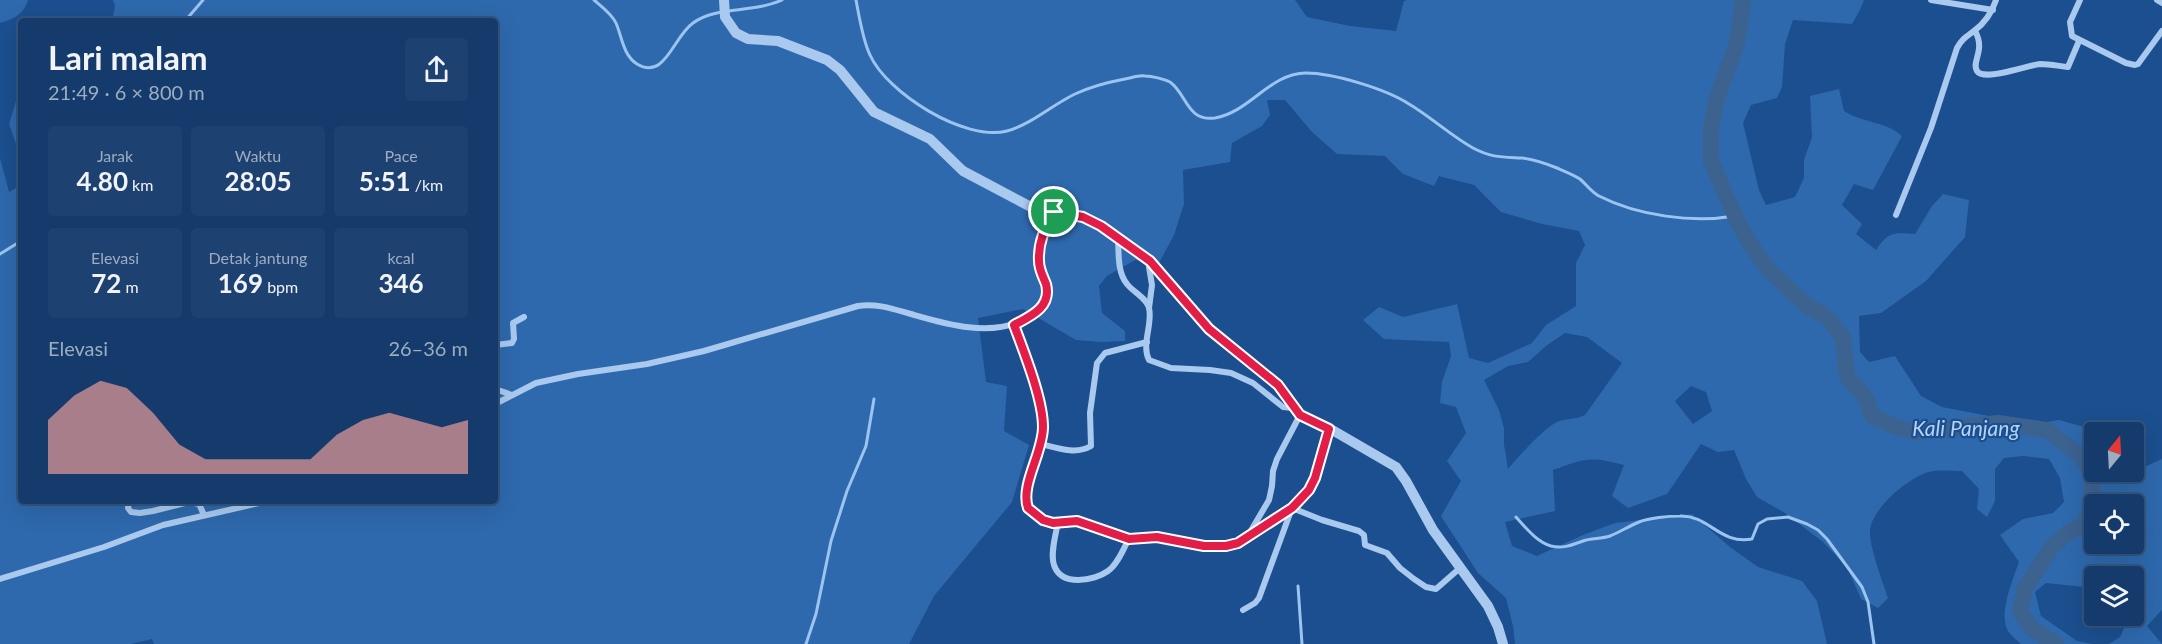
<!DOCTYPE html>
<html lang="id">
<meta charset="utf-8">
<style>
:root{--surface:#143b6b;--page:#1d4271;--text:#f1f3f6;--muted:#9dadc1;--line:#33557e;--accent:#e69b98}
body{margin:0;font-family:Lato,sans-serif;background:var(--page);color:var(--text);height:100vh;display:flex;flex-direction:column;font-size:22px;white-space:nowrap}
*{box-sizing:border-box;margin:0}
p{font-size:20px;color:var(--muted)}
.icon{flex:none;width:33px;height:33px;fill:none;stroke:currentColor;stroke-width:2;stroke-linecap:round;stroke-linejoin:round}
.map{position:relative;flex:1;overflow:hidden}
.sheet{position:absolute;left:18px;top:18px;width:480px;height:486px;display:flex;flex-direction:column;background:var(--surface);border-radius:6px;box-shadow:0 6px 24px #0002,0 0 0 2px var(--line)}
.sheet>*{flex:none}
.needle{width:39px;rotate:18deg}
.buttons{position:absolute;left:2084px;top:422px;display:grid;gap:12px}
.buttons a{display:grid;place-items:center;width:60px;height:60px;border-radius:6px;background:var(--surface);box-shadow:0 6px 24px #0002,0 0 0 2px var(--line);font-size:30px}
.pin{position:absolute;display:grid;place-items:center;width:51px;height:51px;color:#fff;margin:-26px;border:3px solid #fff;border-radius:50%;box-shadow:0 2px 6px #0007}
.round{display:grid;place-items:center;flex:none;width:63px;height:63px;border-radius:6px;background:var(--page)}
.headline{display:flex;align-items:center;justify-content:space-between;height:102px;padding:0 30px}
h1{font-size:33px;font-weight:700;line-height:45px}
.stats{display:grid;grid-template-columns:repeat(3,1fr);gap:9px;height:102px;padding:6px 30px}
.stats div{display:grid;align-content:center;border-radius:6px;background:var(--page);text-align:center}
.stats b{font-size:26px;font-weight:700}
.stats small{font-size:16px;font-weight:400}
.stats p{font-size:16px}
.chart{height:168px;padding:12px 30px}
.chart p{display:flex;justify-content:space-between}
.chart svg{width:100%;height:108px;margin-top:6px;fill:var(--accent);opacity:.7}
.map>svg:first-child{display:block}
</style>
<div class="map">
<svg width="2162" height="644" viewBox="0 0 2162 644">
<rect width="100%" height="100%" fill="#1b4f8f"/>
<g fill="#2e69ad" fill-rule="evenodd">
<path d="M0 0H28C24 14 14 19 0 23Z"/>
<path d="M113 0H1295L1307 17 1350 26 1396 31 1404 1 1407 0H1864L1860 10 1852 24 1793 20 1785 44 1782 87 1777 98 1751 105 1743 123 1759 190 1766 205 1795 197 1804 178V160L1812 137 1810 96 1839 89 1844 111C1862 123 1886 121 1902 136L1873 190 1854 184 1842 205 1862 224 1856 234 1876 250C1888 232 1893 232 1915 234L1932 206 1943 194 1969 200 1965 237 1926 281 1881 313 1859 316 1860 352 1869 362 1895 356 1921 396 1942 407 2015 421 2040 423 2059 420 2102 432H2094V471H2133V457L2142 468 2162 459V610L2147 626 2162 644H2109L2120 637 2128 619 2124 615H2133V576H2094V588L2046 583 2035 592 2041 616 2077 641 2092 644H2021C2017 640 2011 636 2008 631 1998 614 2013 579 2019 562L2000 535 2023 519 2053 513 2064 502 2060 478 2049 459 2023 456 2004 458 1995 469V501L1987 517 1977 509 1979 489 1962 471C1953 471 1943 470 1934 471 1913 473 1871 508 1870 531 1869 546 1883 583 1888 598L1878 608 1861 599 1847 567 1823 542 1785 513 1757 497 1746 479 1734 450 1718 452 1701 444 1667 494 1628 508 1612 496 1624 465C1591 456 1585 458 1553 470L1555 511 1505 522 1512 546 1537 556 1583 535 1615 523 1692 514 1730 547 1758 567 1802 581 1817 601 1827 644H1515L1513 626 1506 598 1478 573 1441 516 1461 481 1447 461 1466 433 1456 407 1440 403 1442 382 1451 356 1449 342 1384 339 1363 320 1379 307 1403 317 1457 304 1469 358 1488 363 1532 343 1546 325 1576 306V263L1585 245 1579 231 1542 224 1501 212 1474 185 1439 176 1434 186 1403 174 1385 156 1337 154 1312 132 1285 100H1267L1270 115 1262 126 1232 143 1230 162 1183 170 1184 204 1174 235 1159 263 1135 260 1107 276 1099 286 1102 313 1125 331V341L1101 342 1076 340 1023 309 978 318 986 382 1007 386 1004 431 1029 445 1012 502 934 596 909 644H154L152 639 131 644H0V158L9 192 21 185V501H495V21H112L115 6ZM1565 333 1587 337 1622 363 1585 415C1575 420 1566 418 1557 422 1543 429 1519 456 1508 469L1504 444V428L1499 410 1484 380 1508 366 1528 362 1546 346ZM1691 386 1706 392 1712 411 1693 424 1675 401ZM2094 504H2133V543H2094Z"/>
<path d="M21 85V158L9 124Z"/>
</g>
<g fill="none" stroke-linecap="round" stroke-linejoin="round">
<g stroke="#9cc4f0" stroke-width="3">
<path d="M594 0C601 6 612 14 616 23 622 37 623 55 637 64 665 81 673 37 693 23 716 6 754 13 782 0"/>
<path d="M856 0C859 16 863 41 870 55 887 93 965 142 1007 131 1032 124 1052 105 1075 94 1090 87 1109 82 1125 79 1131 78 1139 75 1145 76 1152 76 1164 79 1170 82 1187 94 1187 122 1215 118 1250 112 1270 73 1306 73 1333 73 1386 89 1409 104 1431 117 1450 135 1473 148 1492 158 1502 157 1522 158 1533 159 1547 164 1557 168 1564 171 1574 175 1580 179 1587 185 1591 192 1599 196 1638 216 1693 223 1735 216"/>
<path d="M185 21 203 0"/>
<path d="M0 254 21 241"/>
<path d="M1516 517C1526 528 1537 542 1551 546 1563 549 1572 545 1583 541 1591 538 1601 539 1610 536 1620 532 1629 526 1639 522 1649 518 1668 516 1680 516 1709 515 1720 545 1752 539L1758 524 1767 519 1788 517 1807 524 1818 530 1827 539 1862 587 1868 602 1874 644"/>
<path d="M1298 586 1302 644"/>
<path d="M806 644 816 614 831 541 847 491 866 446 874 399"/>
</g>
<path stroke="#3c6290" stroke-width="16" d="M1743 0 1737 43 1716 101 1711 130V161L1735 216 1749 242 1767 268 1806 305 1828 318 1843 338 1847 377 1866 398 1872 416 1896 427 1916 432 1998 423 2047 430 2082 457 2093 476 2090 510 2083 525 2066 534 2052 547 2040 565 2025 588 2020 611 2031 628 2056 644"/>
<g stroke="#a9c9ee" stroke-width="6">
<path d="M1931 0 1993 10"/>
<path d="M2080 0 2070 22 2072 36 2126 63 2135 65 2138 64 2162 31"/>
<path d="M2157 0 2162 3"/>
<path d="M1975 31C1986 50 1971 62 1977 71 1984 82 2028 65 2040 64 2049 64 2059 66 2068 67L2079 41"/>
<path d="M1896 215 1931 128 1957 48C1962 39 1966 37 1974 31 1985 23 1992 12 1996 0"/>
<path d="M1118 239C1119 253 1117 272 1127 284 1133 292 1147 298 1149 308 1153 324 1141 344 1149 360L1171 368 1210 370 1231 373 1253 383 1283 407 1293 408"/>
<path d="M1149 308 1152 285 1149 267 1150 262"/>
<path d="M1014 325C1023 351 1045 406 1043 433 1040 456 1027 477 1026 500L1027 507 1033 514 1043 520 1053 523 1077 521 1129 539 1157 537 1204 546H1226L1238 543 1292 508 1309 490 1315 478 1329 428"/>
<path d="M495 345 512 343 514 339 513 323 524 317"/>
<path d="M495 389 512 395"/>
<path d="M495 404 536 383 578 374 647 364 704 351 858 306C877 303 893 309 911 314 946 324 989 337 1023 320 1031 316 1040 311 1045 303 1052 289 1040 277 1039 264 1037 244 1045 229 1054 212"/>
<path d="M1041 444C1057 448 1076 455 1091 446L1090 413 1097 363 1105 353 1147 342"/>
<path d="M129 501 128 508 131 512 140 513 153 511 189 502 199 504 204 515"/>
<path d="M1058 522C1056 534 1050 553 1054 565 1061 587 1094 581 1108 571 1118 564 1123 549 1129 539"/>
<path d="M1249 534 1269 500 1272 486 1273 471 1277 459 1300 415"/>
<path d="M0 579 104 547 163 525 268 501"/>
<path d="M1243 610 1255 603 1259 598 1292 508 1322 520 1359 531 1364 535 1365 545 1387 553 1400 568 1414 579 1426 587 1436 589 1460 568"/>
</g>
<path stroke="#a9c9ee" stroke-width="10" d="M724 0 725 17 736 33 748 39 778 41 827 60 840 70 874 112 930 139 963 171 1031 207 1075 215 1091 221 1101 226 1150 261 1209 329 1278 385 1300 415 1334 431 1396 467 1406 481 1433 530 1488 606 1498 627 1503 644"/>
</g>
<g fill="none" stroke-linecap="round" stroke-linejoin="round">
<g stroke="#fff" stroke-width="12">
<path id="route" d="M1054 212 1083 217 1101 226 1150 261 1209 329 1278 385 1300 415 1329 429 1315 478 1309 490 1292 508 1238 543 1226 546H1204L1157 537 1129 539 1077 521 1053 523 1043 520 1028 508C1020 485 1043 453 1043 427 1043 399 1024 352 1014 325 1031 316 1052 307 1046 284 1043 276 1039 270 1039 261 1038 242 1045 228 1054 212Z"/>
</g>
<use href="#route" stroke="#e11d48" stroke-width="8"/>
</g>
<g text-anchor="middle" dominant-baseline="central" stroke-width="4.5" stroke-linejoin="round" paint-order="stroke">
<g font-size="21" font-style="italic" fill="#b5d3f5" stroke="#1b4f8f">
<text x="1966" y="427">Kali Panjang</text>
</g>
</g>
</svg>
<div class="buttons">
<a><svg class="needle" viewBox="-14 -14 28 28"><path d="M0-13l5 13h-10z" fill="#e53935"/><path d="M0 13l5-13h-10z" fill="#9dadc1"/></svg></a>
<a><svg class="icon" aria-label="locate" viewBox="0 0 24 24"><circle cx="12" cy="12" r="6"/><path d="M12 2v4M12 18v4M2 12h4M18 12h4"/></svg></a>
<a><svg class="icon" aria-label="layers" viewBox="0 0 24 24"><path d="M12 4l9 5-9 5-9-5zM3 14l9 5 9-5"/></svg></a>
</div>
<div class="pin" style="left:1054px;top:212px;background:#1e9e55"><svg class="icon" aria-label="arrive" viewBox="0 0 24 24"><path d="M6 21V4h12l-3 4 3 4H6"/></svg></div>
<section class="sheet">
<div class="headline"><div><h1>Lari malam</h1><p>21:49 · 6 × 800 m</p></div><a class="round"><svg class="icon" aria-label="share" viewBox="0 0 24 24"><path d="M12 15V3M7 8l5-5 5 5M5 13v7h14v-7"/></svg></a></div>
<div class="stats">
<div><p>Jarak</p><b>4.80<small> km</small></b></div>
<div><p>Waktu</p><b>28:05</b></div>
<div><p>Pace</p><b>5:51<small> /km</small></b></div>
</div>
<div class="stats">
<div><p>Elevasi</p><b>72<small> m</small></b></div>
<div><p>Detak jantung</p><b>169<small> bpm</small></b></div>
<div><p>kcal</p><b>346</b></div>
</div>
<div class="chart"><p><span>Elevasi</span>26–36 m</p>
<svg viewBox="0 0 160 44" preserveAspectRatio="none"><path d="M0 44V22L10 12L20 6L30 9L40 19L50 32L60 38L70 38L80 38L90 38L100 38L110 28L120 22L130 19L140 22L150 25L160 22V44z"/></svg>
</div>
</section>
</div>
